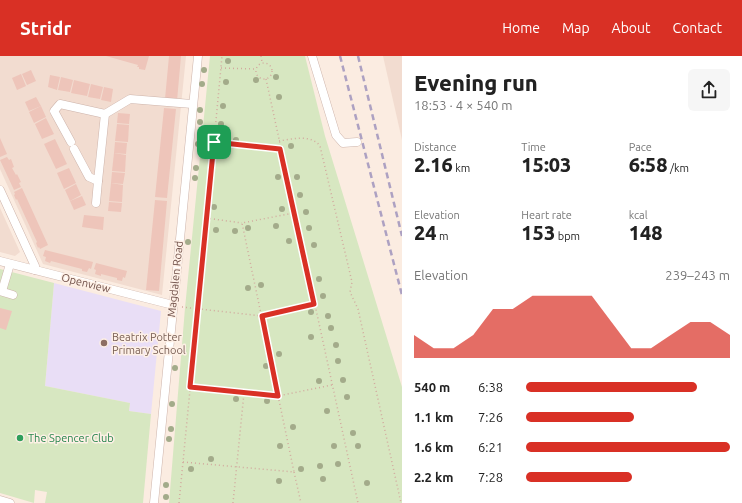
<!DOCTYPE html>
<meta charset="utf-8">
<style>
:root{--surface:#fff;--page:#f6f6f6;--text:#222;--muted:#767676;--accent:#d93025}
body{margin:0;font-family:Ubuntu,sans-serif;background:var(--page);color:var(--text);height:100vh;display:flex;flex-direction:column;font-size:15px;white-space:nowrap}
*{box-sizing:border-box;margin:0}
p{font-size:13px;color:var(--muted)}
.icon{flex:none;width:22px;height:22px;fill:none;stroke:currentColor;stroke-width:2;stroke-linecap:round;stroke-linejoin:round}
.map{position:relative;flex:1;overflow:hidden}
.side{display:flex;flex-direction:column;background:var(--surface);width:340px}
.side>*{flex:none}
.pin{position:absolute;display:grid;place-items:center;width:34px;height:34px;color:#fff;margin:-17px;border-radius:8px;box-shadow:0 2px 6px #0006}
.round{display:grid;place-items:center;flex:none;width:42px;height:42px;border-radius:6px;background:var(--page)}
.head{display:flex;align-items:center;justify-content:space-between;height:68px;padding:0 12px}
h1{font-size:22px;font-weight:800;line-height:30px}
.stats{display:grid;grid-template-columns:repeat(3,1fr);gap:6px;height:68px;padding:4px 12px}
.stats div{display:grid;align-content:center}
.stats b{font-size:20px;font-weight:800}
.stats small{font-size:11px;font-weight:400}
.stats p{font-size:11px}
.chart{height:112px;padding:8px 12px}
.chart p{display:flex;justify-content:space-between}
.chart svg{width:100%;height:72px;margin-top:4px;fill:var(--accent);opacity:.7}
ul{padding:0 12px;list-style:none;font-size:13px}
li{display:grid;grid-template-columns:64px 48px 1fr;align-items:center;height:30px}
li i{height:10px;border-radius:5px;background:var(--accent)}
header{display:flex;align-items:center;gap:24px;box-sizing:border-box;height:56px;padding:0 20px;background:var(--accent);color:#fff}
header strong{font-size:19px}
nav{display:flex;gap:22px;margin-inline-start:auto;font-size:14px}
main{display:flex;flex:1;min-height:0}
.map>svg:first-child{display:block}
</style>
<header>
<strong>Stridr</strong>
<nav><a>Home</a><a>Map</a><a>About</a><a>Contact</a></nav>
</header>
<main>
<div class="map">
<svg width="402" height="447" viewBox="0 0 402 447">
<rect width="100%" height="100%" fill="#fbece1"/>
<g fill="#f2dcd0">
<path d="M0 0H186L162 239 43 208 0 113Z"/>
<path d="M383 0H402V84Z"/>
<path d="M0 152 20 196 15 200 0 196Z"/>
</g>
<path fill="#e9def6" d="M54 227 161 255 151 358 129 355 130 347 45 330Z"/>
<g fill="#d7e7c1">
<path d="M210 0H305L325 80 402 331V447H169L185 252Z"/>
<path d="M0 213 54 227 45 330 130 347 129 355 151 358 143 447H45L47 436 35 434 34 447 0 437Z"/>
</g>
<g fill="#eec5ba">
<path d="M106 0H149L145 14 139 13V11H137L138 9Z"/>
<path d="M169 0H181L177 45 165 43Z"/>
<path d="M31 14 36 25 27 29 22 18Z"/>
<path d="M21 18 26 30 17 34 12 22Z"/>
<path d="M50 19 60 21 57 34 48 31Z"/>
<path d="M61 21 73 24 70 36 58 34Z"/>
<path d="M74 24 90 28 87 40 71 37Z"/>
<path d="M91 28 103 31 100 43 88 41Z"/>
<path d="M104 31 113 33 111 46 101 44Z"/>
<path d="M36 41 41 50 29 55 25 46Z"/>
<path d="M41 50 46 61 34 67 29 56Z"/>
<path d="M164 52 176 53 167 142 155 141Z"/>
<path d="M118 57 130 58 129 68 117 67Z"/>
<path d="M46 62 54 78 42 83 35 68Z"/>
<path d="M117 68 129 69 128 86 115 85Z"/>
<path d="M0 82 7 98 0 101Z"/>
<path d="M55 83 67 108 56 113 44 88Z"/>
<path d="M115 86 127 87 126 98 114 97Z"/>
<path d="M114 97 126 99 125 116 112 115Z"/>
<path d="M7 101 9 104 11 103 14 111 12 112 16 119 17 118 21 126 19 127 21 131 14 134 0 104Z"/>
<path d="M69 112 76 127 64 133 57 117Z"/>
<path d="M112 116 125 117 123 128 111 127Z"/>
<path d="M111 127 123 129 122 146 109 145Z"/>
<path d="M76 128 81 139 70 145 65 134Z"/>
<path d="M22 132 48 189 40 193 39 191 38 192 36 187 37 186 17 143 16 144 14 139 15 138 14 136Z"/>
<path d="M82 140 86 149 74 154 70 145Z"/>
<path d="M155 144 167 145 159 235 146 234Z"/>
<path d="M109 146 122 147 121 156 108 155Z"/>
<path d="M84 159 104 161 103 174 82 171Z"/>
<path d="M45 194 93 206 91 213 89 212 87 216 82 215V213L51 205 50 207 45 205 46 201 43 200Z"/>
<path d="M96 207 127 215 125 222 123 221 122 225 117 224V222L101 218V220L95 218 96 214 94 213Z"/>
<path d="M0 252 12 255 6 274 0 272Z"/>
</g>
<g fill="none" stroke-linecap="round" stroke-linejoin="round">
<g stroke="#cdb4ab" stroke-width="9">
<g id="minor">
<path d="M312 0 336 79 343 87 357 86"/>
<path d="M71 86 54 55 60 48 105 58"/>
<path d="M74 93 89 121 98 125 105 58 130 43 192 48"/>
<path d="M0 134 35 210V214"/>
<path d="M96 147 98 125"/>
<path d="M0 205 173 249"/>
<path d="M0 235 13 239"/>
<path d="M2 235 10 208"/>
<path d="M0 444 10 447"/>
<path d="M154 447 198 0"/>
</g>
</g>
<g stroke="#d2a99e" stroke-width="1.5" stroke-dasharray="1 3" stroke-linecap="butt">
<path d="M261 0 262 6"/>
<circle cx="264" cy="15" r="8"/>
<path d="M221 12 255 13"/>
<path d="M266 23 358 447"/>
<path d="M279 85C292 83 311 78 320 90L352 226 350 236 358 253 401 447"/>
<path d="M214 86 222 0"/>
<path d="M206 162 242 167"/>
<path d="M182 251 262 260 314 248"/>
<path d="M190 331 244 337 233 447"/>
<path d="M244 337 278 340 332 329"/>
<path d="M183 406 294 416 242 167 294 157"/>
<path d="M294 416 301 447"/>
<path d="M179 447 214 87 281 93"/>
</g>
<use href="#minor" stroke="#fff" stroke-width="8"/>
<g stroke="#ada1c2" stroke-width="2.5" stroke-dasharray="6 4" stroke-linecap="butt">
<path d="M340 0 402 239"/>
<path d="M358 0 402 180"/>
</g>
</g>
<g fill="#a3ab8a">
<circle cx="228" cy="5" r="3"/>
<circle cx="204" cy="14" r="3"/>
<circle cx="276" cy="21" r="3"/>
<circle cx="256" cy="24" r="3"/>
<circle cx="226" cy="26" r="3"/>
<circle cx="202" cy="28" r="3"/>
<circle cx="279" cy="41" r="3"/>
<circle cx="223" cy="50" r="3"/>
<circle cx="200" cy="54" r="3"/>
<circle cx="200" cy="66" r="3"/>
<circle cx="221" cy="68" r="3"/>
<circle cx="236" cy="84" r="3"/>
<circle cx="198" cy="88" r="3"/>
<circle cx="291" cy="90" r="3"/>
<circle cx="220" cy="92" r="3"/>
<circle cx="196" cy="112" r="3"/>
<circle cx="278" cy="121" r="3"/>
<circle cx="297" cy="121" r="3"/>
<circle cx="195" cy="122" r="3"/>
<circle cx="300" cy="139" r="3"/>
<circle cx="214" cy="151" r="3"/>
<circle cx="282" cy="153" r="3"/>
<circle cx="306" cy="156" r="3"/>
<circle cx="276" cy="170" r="3"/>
<circle cx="248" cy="172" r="3"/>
<circle cx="309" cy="172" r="3"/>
<circle cx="216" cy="174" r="3"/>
<circle cx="235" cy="175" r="3"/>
<circle cx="289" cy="185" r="3"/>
<circle cx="188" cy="186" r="3"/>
<circle cx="314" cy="189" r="3"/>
<circle cx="319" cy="223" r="3"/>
<circle cx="261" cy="229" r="3"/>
<circle cx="248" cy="232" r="3"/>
<circle cx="323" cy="240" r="3"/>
<circle cx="311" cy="256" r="3"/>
<circle cx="328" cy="260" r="3"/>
<circle cx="331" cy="272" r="3"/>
<circle cx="311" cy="281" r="3"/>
<circle cx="336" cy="289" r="3"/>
<circle cx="279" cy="298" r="3"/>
<circle cx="338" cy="305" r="3"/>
<circle cx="266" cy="310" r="3"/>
<circle cx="175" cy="312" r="3"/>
<circle cx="343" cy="324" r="3"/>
<circle cx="319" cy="325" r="3"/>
<circle cx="347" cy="341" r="3"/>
<circle cx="236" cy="343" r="3"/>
<circle cx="267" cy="345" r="3"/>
<circle cx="172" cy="348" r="3"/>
<circle cx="327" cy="355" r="3"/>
<circle cx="293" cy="371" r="3"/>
<circle cx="171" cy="373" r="3"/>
<circle cx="353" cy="377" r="3"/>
<circle cx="169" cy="383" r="3"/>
<circle cx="280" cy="390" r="3"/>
<circle cx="334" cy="390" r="3"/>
<circle cx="358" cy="390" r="3"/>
<circle cx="211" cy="403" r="3"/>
<circle cx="338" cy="408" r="3"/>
<circle cx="320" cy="410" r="3"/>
<circle cx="191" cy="413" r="3"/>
<circle cx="301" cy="413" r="3"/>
<circle cx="323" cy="423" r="3"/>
<circle cx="279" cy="425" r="3"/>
<circle cx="367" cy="427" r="3"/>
<circle cx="166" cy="429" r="3"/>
<circle cx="166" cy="441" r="3"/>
</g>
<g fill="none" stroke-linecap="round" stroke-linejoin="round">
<g stroke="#fff" stroke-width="8">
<path id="route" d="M214 86 280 93 314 248 262 260 278 340 190 331Z"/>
</g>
<use href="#route" stroke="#d93025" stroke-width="5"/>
</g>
<circle fill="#8d6e63" stroke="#fef0e6" stroke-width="1.5" cx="104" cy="287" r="4"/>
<circle fill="#2e9e5b" stroke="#fef0e6" stroke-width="1.5" cx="20" cy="382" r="4"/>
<g text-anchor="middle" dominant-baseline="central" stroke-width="3" stroke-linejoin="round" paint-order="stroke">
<g font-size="11" fill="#705049" stroke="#fef0e6">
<text transform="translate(175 223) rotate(-84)">Magdalen Road</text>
<text transform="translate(86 227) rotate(14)">Openview</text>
</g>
<g font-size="11" fill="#785e54" stroke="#fef0e6" text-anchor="start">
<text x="112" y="281">Beatrix Potter<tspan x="112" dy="13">Primary School</tspan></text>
</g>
<g font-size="11" fill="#27864d" stroke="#fef0e6" text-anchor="start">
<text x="28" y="382">The Spencer Club</text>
</g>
</g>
</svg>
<div class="pin" style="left:214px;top:86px;background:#1e9e55"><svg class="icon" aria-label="arrive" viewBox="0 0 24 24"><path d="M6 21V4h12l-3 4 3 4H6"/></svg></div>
</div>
<section class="side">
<div class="head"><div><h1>Evening run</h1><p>18:53 · 4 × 540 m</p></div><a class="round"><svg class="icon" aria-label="share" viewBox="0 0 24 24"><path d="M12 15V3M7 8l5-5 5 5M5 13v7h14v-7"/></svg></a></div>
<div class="stats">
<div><p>Distance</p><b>2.16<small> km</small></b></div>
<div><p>Time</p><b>15:03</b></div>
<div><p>Pace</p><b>6:58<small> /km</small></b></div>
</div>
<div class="stats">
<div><p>Elevation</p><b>24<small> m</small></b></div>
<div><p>Heart rate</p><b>153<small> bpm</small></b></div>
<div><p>kcal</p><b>148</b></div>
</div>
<div class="chart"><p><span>Elevation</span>239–243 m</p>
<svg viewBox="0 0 160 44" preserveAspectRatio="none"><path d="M0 44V30L10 38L20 38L30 30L40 14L50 14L60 6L70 6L80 6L90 6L100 22L110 38L120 38L130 30L140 22L150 22L160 30V44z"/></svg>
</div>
<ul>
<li><b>540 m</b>6:38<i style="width:84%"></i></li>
<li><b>1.1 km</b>7:26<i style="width:53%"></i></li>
<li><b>1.6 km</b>6:21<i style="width:100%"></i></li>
<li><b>2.2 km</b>7:28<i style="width:52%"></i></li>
</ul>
</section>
</main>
